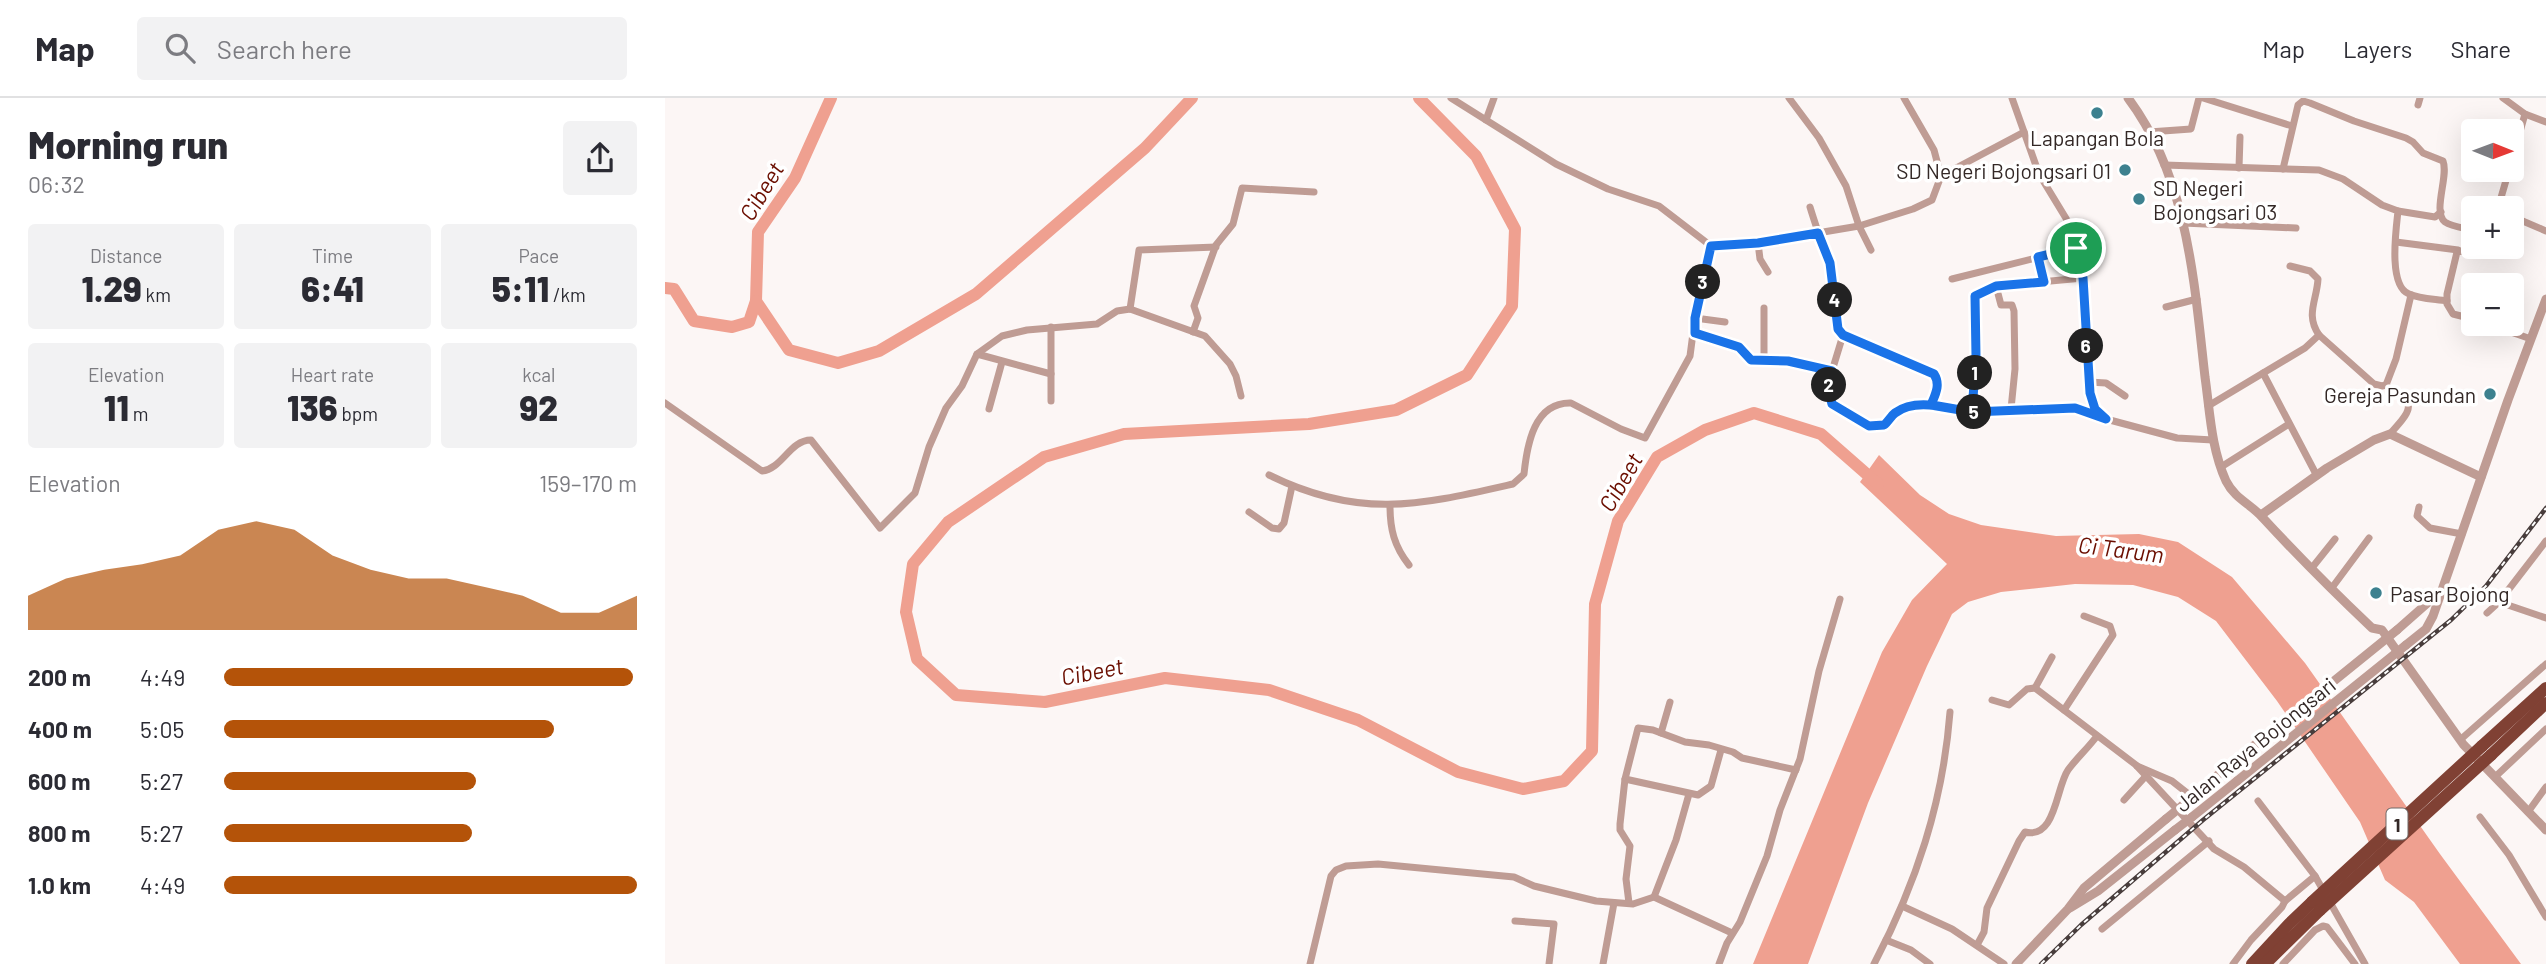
<!DOCTYPE html>
<meta charset="utf-8">
<style>
:root{--surface:#fff;--page:#f2f2f3;--text:#2b2b33;--muted:#7c7c81;--line:#e1e1e2;--accent:#b45309}
body{margin:0;font-family:Barlow,sans-serif;background:var(--page);color:var(--text);height:100vh;display:flex;flex-direction:column;font-size:26px;white-space:nowrap}
*{box-sizing:border-box;margin:0}
p{font-size:23px;color:var(--muted)}
.icon{flex:none;width:38px;height:38px;fill:none;stroke:currentColor;stroke-width:2;stroke-linecap:round;stroke-linejoin:round}
.map{position:relative;flex:1;overflow:hidden}
.side{display:flex;flex-direction:column;background:var(--surface);width:665px}
.side>*{flex:none}
.needle{width:46px;rotate:91deg}
.fabs{position:absolute;left:1796px;top:21px;display:grid;gap:14px}
.fabs a{display:grid;place-items:center;width:63px;height:63px;border-radius:7px;background:var(--surface);box-shadow:0 7px 28px #0002;font-size:35px}
.pin{position:absolute;display:grid;place-items:center;width:60px;height:60px;color:#fff;margin:-30px;border:4px solid #fff;border-radius:50%;box-shadow:0 2px 7px #0007}
.km{position:absolute;width:35px;height:35px;margin:-18px;border-radius:50%;background:#222;color:#fff;font-size:19px;line-height:35px;text-align:center}
.round{display:grid;place-items:center;flex:none;width:74px;height:74px;border-radius:7px;background:var(--page)}
.summary{display:flex;align-items:center;justify-content:space-between;height:119px;padding:0 28px}
h1{font-size:38px;font-weight:800;line-height:52px}
.figures{display:grid;grid-template-columns:repeat(3,1fr);gap:10px;height:119px;padding:7px 28px}
.figures div{display:grid;align-content:center;border-radius:7px;background:var(--page);text-align:center}
.figures b{font-size:35px;font-weight:800}
.figures small{font-size:19px;font-weight:400}
.figures p{font-size:19px}
.chart{height:196px;padding:14px 28px}
.chart p{display:flex;justify-content:space-between}
.chart svg{width:100%;height:126px;margin-top:7px;fill:var(--accent);opacity:.7}
ul{padding:0 28px;list-style:none;font-size:23px}
li{display:grid;grid-template-columns:112px 84px 1fr;align-items:center;height:52px}
li i{height:18px;border-radius:9px;background:var(--accent)}
header{display:flex;align-items:center;gap:42px;box-sizing:border-box;height:98px;padding:0 35px;background:var(--surface);border-bottom:2px solid var(--line)}
header strong{font-size:33px}
nav{display:flex;gap:38px;margin-inline-start:auto;font-size:24px}
.search{width:490px;height:63px;background:var(--page);display:flex;align-items:center;gap:18px;box-sizing:border-box;padding:0 24px;border-radius:7px;color:var(--muted);font-size:26px}
main{display:flex;flex:1;min-height:0}
.map>svg:first-child{display:block}
</style>
<header>
<strong>Map</strong>
<div class="search"><svg class="icon" aria-label="search" viewBox="0 0 24 24"><circle cx="10" cy="10" r="6"/><path d="M15 15l6 6"/></svg>Search here</div>
<nav><a>Map</a><a>Layers</a><a>Share</a></nav>
</header>
<main>
<section class="side">
<div class="summary"><div><h1>Morning run</h1><p>06:32</p></div><a class="round"><svg class="icon" aria-label="share" viewBox="0 0 24 24"><path d="M12 15V3M7 8l5-5 5 5M5 13v7h14v-7"/></svg></a></div>
<div class="figures">
<div><p>Distance</p><b>1.29<small> km</small></b></div>
<div><p>Time</p><b>6:41</b></div>
<div><p>Pace</p><b>5:11<small> /km</small></b></div>
</div>
<div class="figures">
<div><p>Elevation</p><b>11<small> m</small></b></div>
<div><p>Heart rate</p><b>136<small> bpm</small></b></div>
<div><p>kcal</p><b>92</b></div>
</div>
<div class="chart"><p><span>Elevation</span>159–170 m</p>
<svg viewBox="0 0 160 44" preserveAspectRatio="none"><path d="M0 44V32L10 26L20 23L30 21L40 18L50 9L60 6L70 9L80 18L90 23L100 26L110 26L120 29L130 32L140 38L150 38L160 32V44z"/></svg>
</div>
<ul>
<li><b>200 m</b>4:49<i style="width:99%"></i></li>
<li><b>400 m</b>5:05<i style="width:80%"></i></li>
<li><b>600 m</b>5:27<i style="width:61%"></i></li>
<li><b>800 m</b>5:27<i style="width:60%"></i></li>
<li><b>1.0 km</b>4:49<i style="width:100%"></i></li>
</ul>
</section>
<div class="map">
<svg width="1881" height="866" viewBox="0 0 1881 866">
<rect width="100%" height="100%" fill="#fcf6f5"/>
<path fill="#efa090" d="M1214 357 1255 397 1284 416 1316 427 1391 438 1474 436 1513 444 1567 479 1640 565 1775 756 1856 866H1795L1749 804 1720 782 1695 724 1612 603 1551 523 1513 499 1468 487 1410 486 1336 494 1303 504 1287 516 1262 568 1203 705 1143 866H1088L1217 554 1247 502 1282 466 1195 384Z"/>
<g fill="none" stroke-linecap="round" stroke-linejoin="round">
<g stroke="#efa090" stroke-width="12">
<path d="M166 0 130 80 93 134 91 203 124 252 173 265 214 253 311 196 480 50 527 0"/>
<path d="M754 0 811 58 850 131 847 208 802 277 731 312 644 326 459 336 379 359 283 424 248 466 241 514 252 561 291 597 380 604 500 580 604 592 693 622 793 674 858 691 899 683 927 653 930 506 953 423 992 359 1040 332 1089 315 1156 336 1213 386"/>
<path d="M0 190 9 191 29 223 67 229 84 224 91 203"/>
</g>
<g stroke="#bf9c94" stroke-width="7">
<path d="M786 0 891 66 943 91 994 108 1046 148 1093 145 1194 128 1248 111 1267 102 1276 78 1359 34"/>
<path d="M1124 0 1154 40 1181 88 1194 128 1206 152"/>
<path d="M1239 0 1269 52 1274 71"/>
<path d="M1347 0 1374 76 1402 122 1411 150 1418 180 1425 294 1430 311 1441 321 1512 340 1548 342"/>
<path d="M1538 0 1627 28"/>
<path d="M1838 0 1860 16 1881 24"/>
<path d="M1753 7 1755 0"/>
<path d="M821 22 829 0"/>
<path d="M1484 34 1526 31 1534 0"/>
<path d="M1846 65 1860 16"/>
<path d="M1499 67 1654 72 1678 81 1717 107 1733 113C1731 132 1723 188 1744 196 1755 201 1770 201 1782 203"/>
<path d="M1574 70 1575 39"/>
<path d="M1618 71 1633 7 1638 3 1645 5 1689 23 1741 40 1748 44 1758 55 1778 63C1784 78 1767 114 1780 124 1787 129 1800 130 1808 132"/>
<path d="M1145 109C1154 139 1165 164 1169 195 1171 210 1167 225 1178 237L1269 276C1276 287 1271 297 1266 308"/>
<path d="M1833 110 1844 72"/>
<path d="M1733 113 1770 119 1776 114"/>
<path d="M1846 118 1881 133"/>
<path d="M1518 125 1631 130"/>
<path d="M1808 131 1804 152 1792 154 1782 196V206L1788 216 1808 221"/>
<path d="M1731 144 1793 152"/>
<path d="M1093 145 1095 161 1103 174"/>
<path d="M1373 159 1379 184"/>
<path d="M1625 168 1645 173 1653 181C1652 202 1640 217 1654 237L1709 286 1717 288 1721 287"/>
<path d="M1287 181 1411 150"/>
<path d="M1331 188 1336 207H1347L1349 213 1350 271 1346 311"/>
<path d="M1501 209 1532 201"/>
<path d="M465 211 474 152 551 149"/>
<path d="M1030 220 1060 224"/>
<path d="M1823 226 1866 241"/>
<path d="M528 234 533 220 529 208 551 147 568 126 577 90 649 94"/>
<path d="M1030 235 1075 249 1086 262 1123 263 1167 273 1163 291 1167 306 1204 328 1221 326 1230 315 1245 308H1273L1307 314 1410 310 1441 321"/>
<path d="M312 256 386 276"/>
<path d="M1099 262V210"/>
<path d="M1167 273 1178 237"/>
<path d="M1598 275 1652 378"/>
<path d="M1424 284 1441 285 1460 298"/>
<path d="M1721 287 1731 261 1746 197"/>
<path d="M1721 287C1727 294 1733 296 1740 302 1751 311 1732 327 1725 336"/>
<path d="M386 303V229"/>
<path d="M0 305 97 373C117 371 125 342 146 342L215 430 250 395 264 349 281 310 297 288 312 256 337 238 362 232 432 226 452 213 465 211 540 238 565 266 571 278 576 298"/>
<path d="M1543 308 1640 250 1654 237"/>
<path d="M324 311 337 264"/>
<path d="M1307 314 1311 258 1310 198 1331 188 1418 180"/>
<path d="M1556 369 1624 326"/>
<path d="M604 377C695 422 755 407 848 386L859 376C862 347 869 304 906 305L956 331 980 340 1025 258 1030 220 1046 148"/>
<path d="M725 408C725 431 729 448 744 467"/>
<path d="M1754 409 1752 418 1765 430 1797 436"/>
<path d="M584 414 607 430 614 431 619 425 627 388"/>
<path d="M1646 471 1670 441"/>
<path d="M1666 491 1704 440"/>
<path d="M1834 504 1881 520"/>
<path d="M1822 515 1834 504 1881 443"/>
<path d="M1370 590 1387 559"/>
<path d="M1327 602 1344 607 1362 591 1370 590 1471 667 1549 751 1579 769 1620 803 1617 809 1586 842 1568 866"/>
<path d="M1399 612 1448 537 1445 528 1419 518"/>
<path d="M996 635 1005 604"/>
<path d="M1795 642 1881 566"/>
<path d="M1472 668 1507 683 1526 698"/>
<path d="M1830 679 1881 631"/>
<path d="M960 681 1033 697 1046 688 1056 652"/>
<path d="M1459 702 1480 679"/>
<path d="M1593 703 1650 778 1700 866"/>
<path d="M1863 714 1881 689"/>
<path d="M1815 719 1844 757 1881 819"/>
<path d="M989 799 1011 742 1024 696"/>
<path d="M1620 803 1650 778"/>
<path d="M964 805 961 781 965 748 955 732V726L960 681 973 630 988 632 1020 644 1044 647 1068 654 1077 660 1131 672"/>
<path d="M1237 808 1287 831 1339 866"/>
<path d="M850 823 889 826 884 866"/>
<path d="M1437 831 1544 743"/>
<path d="M1221 842 1246 852 1265 866"/>
<path d="M1312 847 1319 834 1322 810 1354 743 1360 734C1391 742 1391 689 1403 672 1411 661 1423 650 1432 638"/>
<path d="M645 866 666 778 671 772 681 768 713 766 849 779 869 788 931 803 968 806 989 799 1067 835"/>
<path d="M938 866 949 805"/>
<path d="M1054 866 1062 845 1075 824 1102 758 1115 712 1135 661 1154 573 1175 501"/>
<path d="M1209 866C1251 786 1278 705 1285 614"/>
<path d="M1618 866 1650 832 1658 828 1662 829 1690 866"/>
</g>
<g stroke="#bf9c94" stroke-width="9">
<path d="M1463 0C1523 80 1529 183 1540 279 1545 314 1546 350 1561 383 1570 401 1586 406 1598 420 1633 458 1669 494 1707 530L1717 532 1798 646 1881 732"/>
<path d="M1596 417 1662 370 1709 342 1725 336 1816 379"/>
<path d="M1732 532 1775 494"/>
<path d="M1741 547 1761 531 1768 518 1843 302 1881 201"/>
<path d="M1518 707 1560 671"/>
<path d="M1527 719 1572 683"/>
<path d="M1405 810 1433 793 1510 732"/>
<path d="M1351 866 1403 811 1419 790 1501 721"/>
</g>
<g stroke="#804134" stroke-width="12">
<path d="M1817 648 1881 590"/>
<path d="M1826 657 1881 605"/>
<path d="M1587 866 1624 826 1647 804"/>
<path d="M1600 866 1655 812"/>
</g>
<g stroke="#483d3c" stroke-width="4.5">
<path id="rail" d="M1376 866 1416 827 1538 722 1786 522 1821 488 1881 410"/>
</g>
<use href="#rail" stroke="#fff" stroke-width="2" stroke-dasharray="5" stroke-linecap="butt"/>
<g stroke="#bf9c94" stroke-width="9">
<path d="M1560 671 1732 532"/>
<path d="M1572 683 1741 547"/>
<path d="M1501 721 1518 707"/>
<path d="M1510 732 1527 719"/>
</g>
<g stroke="#804134" stroke-width="12">
<path d="M1647 804 1817 648"/>
<path d="M1655 812 1826 657"/>
</g>
</g>
<g fill="none" stroke-linecap="round" stroke-linejoin="round">
<g stroke="#fff" stroke-width="14">
<path id="route" d="M1411 150 1373 159 1379 184 1331 188 1310 198 1311 258 1307 314C1283 311 1252 299 1230 315 1226 318 1223 324 1219 327L1204 328 1167 306 1163 291 1167 273 1123 263 1086 262 1074 249 1030 235V220L1046 148 1093 145 1153 135 1165 165 1173 231 1178 237 1269 276C1276 287 1270 297 1266 307L1307 314 1410 310 1441 321 1430 311 1425 295 1418 180 1411 150"/>
</g>
<use href="#route" stroke="#1a73e8" stroke-width="9"/>
</g>
<g fill="#3d818f" stroke="#fff" stroke-width="2.5">
<circle cx="1432" cy="15" r="7"/>
<circle cx="1460" cy="72" r="7"/>
<circle cx="1474" cy="101" r="7"/>
<circle cx="1825" cy="296" r="7"/>
<circle cx="1711" cy="495" r="7"/>
</g>
<g text-anchor="middle" dominant-baseline="central" stroke-width="7" stroke-linejoin="round" paint-order="stroke">
<rect fill="#fff" stroke="#706867" stroke-width="2" x="1721.5" y="710.5" width="21" height="31" rx="5"/>
<g font-size="19" font-weight="bold" fill="#332826">
<text x="1732" y="726">1</text>
</g>
<g font-size="21" fill="#332826" stroke="#fff" text-anchor="end">
<text x="1432" y="39" text-anchor="middle">Lapangan Bola</text>
<text x="1446" y="72">SD Negeri Bojongsari 01</text>
<text x="1488" y="89" text-anchor="start">SD Negeri<tspan x="1488" dy="24">Bojongsari 03</tspan></text>
<text x="1811" y="296">Gereja Pasundan</text>
<text x="1725" y="495" text-anchor="start">Pasar Bojong</text>
</g>
<g font-size="21" fill="#332826" stroke="#fff">
<text transform="translate(1590 646) rotate(-39)">Jalan Raya Bojongsari</text>
</g>
<g font-size="23" font-style="italic" fill="#6b0e00" stroke="#fff">
<text transform="translate(96 93) rotate(-59)">Cibeet</text>
<text transform="translate(955 384) rotate(-60)">Cibeet</text>
<text transform="translate(1456 451) rotate(7)">Ci Tarum</text>
<text transform="translate(427 573) rotate(-11)">Cibeet</text>
</g>
</g>
</svg>
<div class="fabs">
<a><svg class="needle" viewBox="-14 -14 28 28"><path d="M0-13l5 13h-10z" fill="#e53935"/><path d="M0 13l5-13h-10z" fill="#7c7c81"/></svg></a>
<a>+</a>
<a>−</a>
</div>
<div class="pin" style="left:1411px;top:150px;background:#1e9e55"><svg class="icon" aria-label="arrive" viewBox="0 0 24 24"><path d="M6 21V4h12l-3 4 3 4H6"/></svg></div>
<b class="km" style="left:1310px;top:275px">1</b>
<b class="km" style="left:1164px;top:287px">2</b>
<b class="km" style="left:1038px;top:184px">3</b>
<b class="km" style="left:1170px;top:202px">4</b>
<b class="km" style="left:1309px;top:314px">5</b>
<b class="km" style="left:1421px;top:248px">6</b>
</div>
</main>
